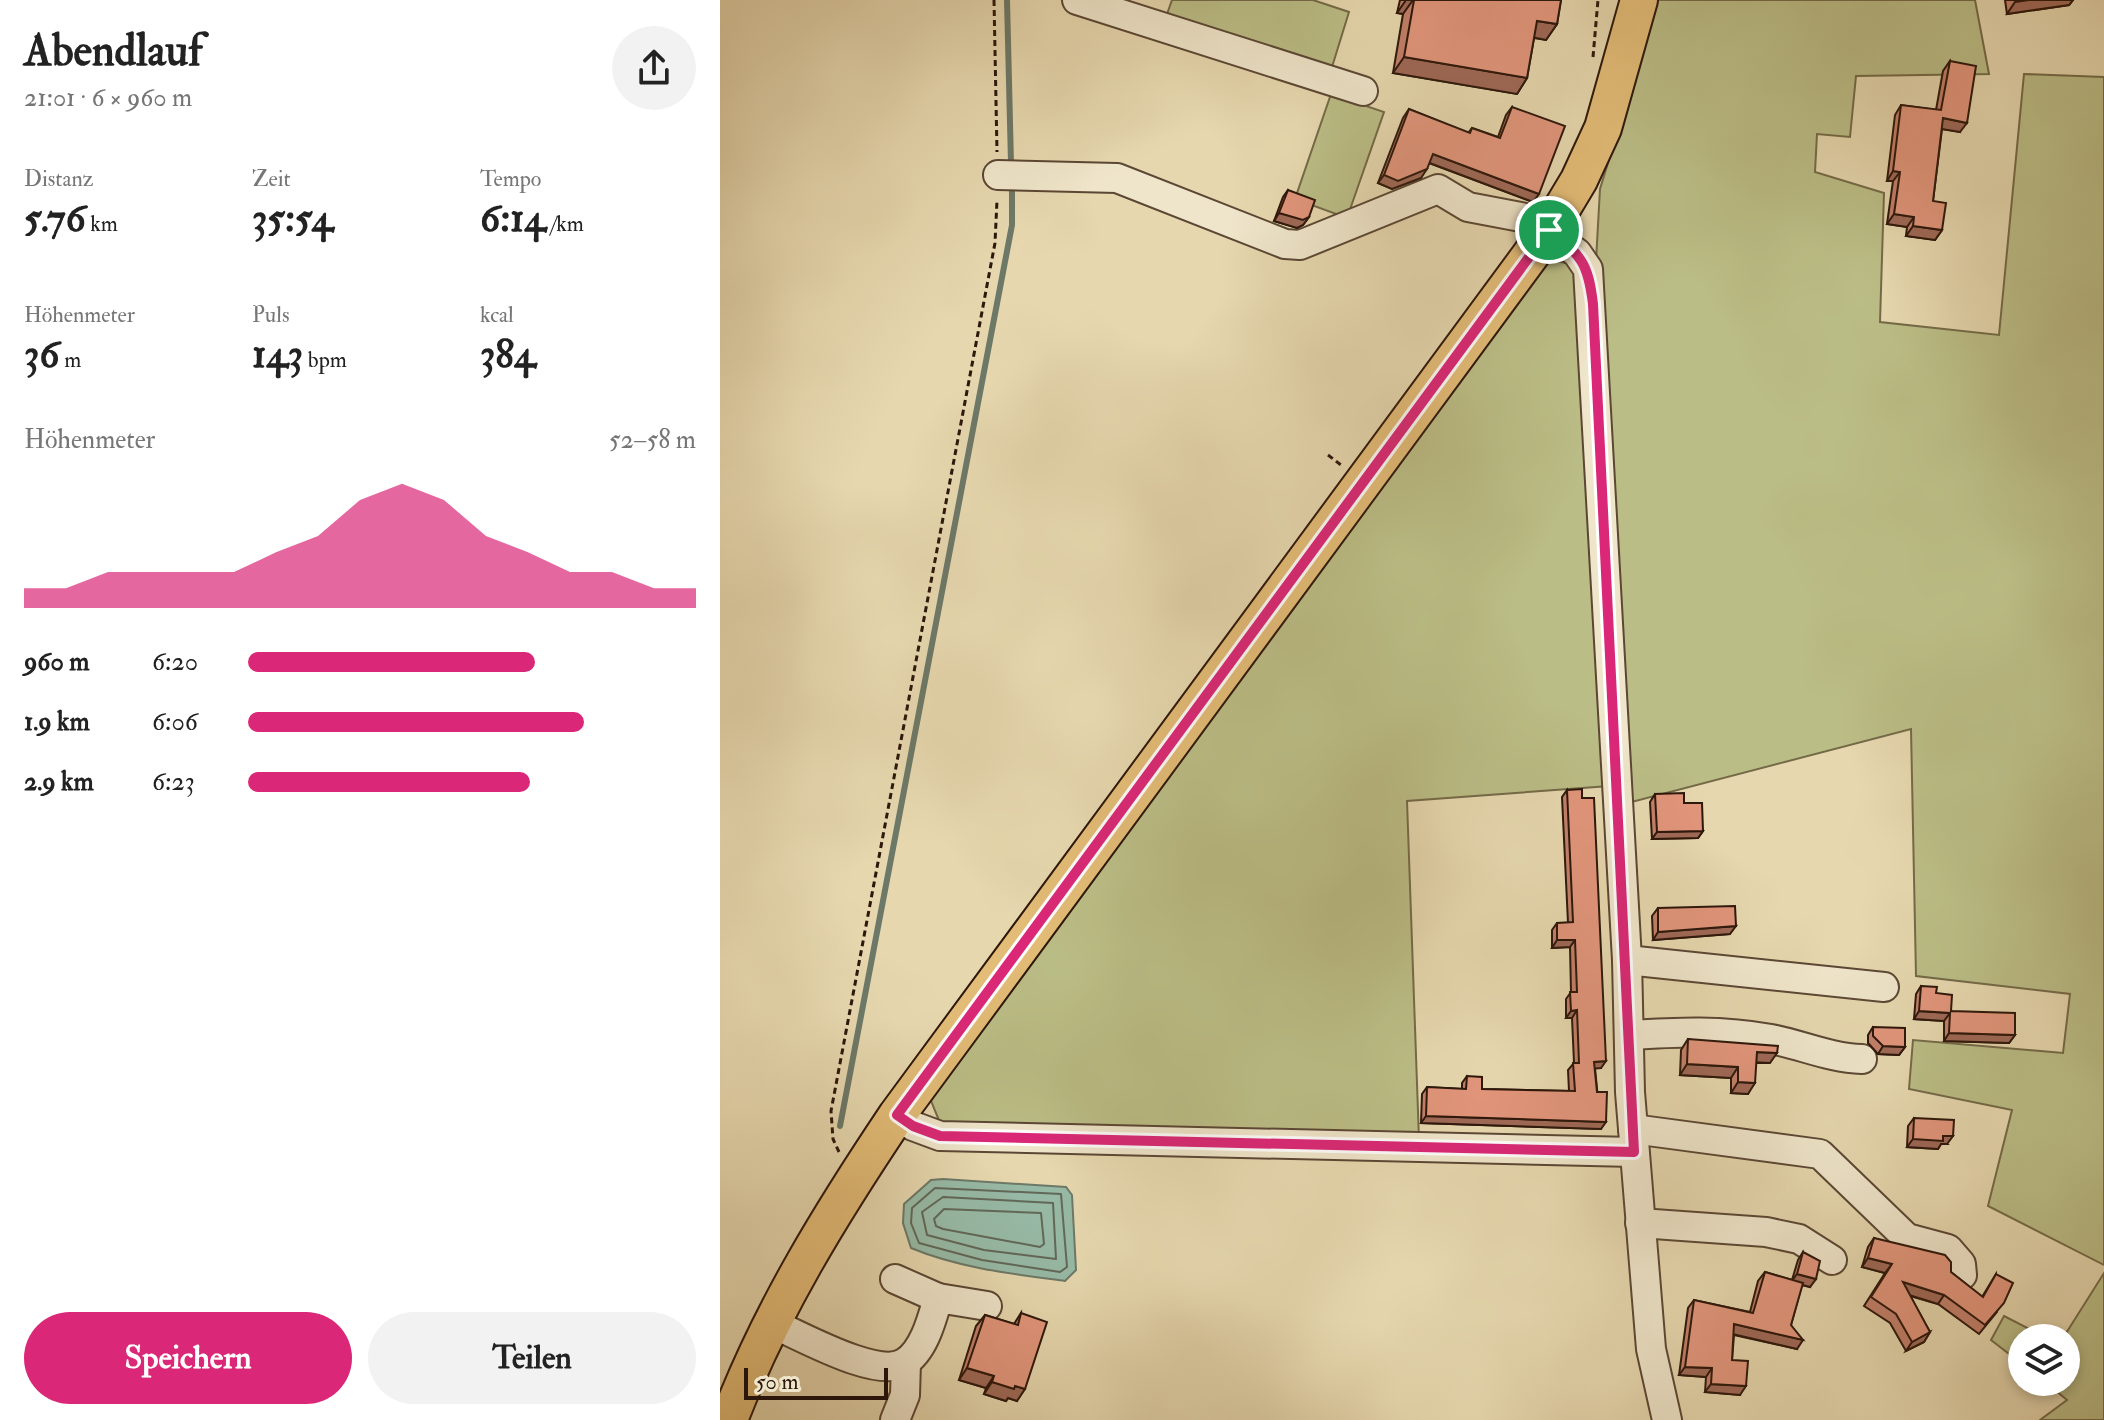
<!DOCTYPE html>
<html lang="de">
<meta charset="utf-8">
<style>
:root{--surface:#fff;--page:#f2f2f2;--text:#222;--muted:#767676;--accent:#db2777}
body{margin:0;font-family:"IM FELL Double Pica",serif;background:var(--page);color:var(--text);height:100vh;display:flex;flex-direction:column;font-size:30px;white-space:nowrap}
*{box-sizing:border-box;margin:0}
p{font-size:26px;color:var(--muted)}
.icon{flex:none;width:44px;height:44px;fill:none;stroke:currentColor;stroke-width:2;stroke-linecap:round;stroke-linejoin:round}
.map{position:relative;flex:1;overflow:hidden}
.details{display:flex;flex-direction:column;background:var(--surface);width:720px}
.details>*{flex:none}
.fabs{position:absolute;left:1288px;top:1324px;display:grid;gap:16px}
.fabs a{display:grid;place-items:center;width:72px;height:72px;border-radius:50%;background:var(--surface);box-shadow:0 4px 12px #0003;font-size:40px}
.scale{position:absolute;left:24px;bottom:20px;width:144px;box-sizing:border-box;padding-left:8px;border:4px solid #2d170b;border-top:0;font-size:22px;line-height:28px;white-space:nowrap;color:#2d170b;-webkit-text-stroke:6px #efe5ca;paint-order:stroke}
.pin{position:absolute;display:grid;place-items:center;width:68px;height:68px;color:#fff;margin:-34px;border:4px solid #fff;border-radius:50%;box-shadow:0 2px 8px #0007}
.round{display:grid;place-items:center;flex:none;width:84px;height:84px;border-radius:42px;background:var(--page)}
.overview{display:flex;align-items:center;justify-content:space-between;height:136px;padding:0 24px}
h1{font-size:44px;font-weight:800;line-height:60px}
.metrics{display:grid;grid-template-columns:repeat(3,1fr);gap:12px;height:136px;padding:8px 24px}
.metrics div{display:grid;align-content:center}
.metrics b{font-size:40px;font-weight:800}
.metrics small{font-size:22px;font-weight:400}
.metrics p{font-size:22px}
.chart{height:224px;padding:16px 24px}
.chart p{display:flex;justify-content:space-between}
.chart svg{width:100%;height:144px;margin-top:8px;fill:var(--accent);opacity:.7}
.primary-button{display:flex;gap:16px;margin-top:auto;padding:16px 24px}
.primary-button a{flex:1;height:92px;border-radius:48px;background:var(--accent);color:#fff;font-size:32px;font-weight:800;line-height:92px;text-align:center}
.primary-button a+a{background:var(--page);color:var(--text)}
ul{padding:0 24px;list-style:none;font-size:26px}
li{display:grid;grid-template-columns:128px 96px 1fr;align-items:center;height:60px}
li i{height:20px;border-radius:10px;background:var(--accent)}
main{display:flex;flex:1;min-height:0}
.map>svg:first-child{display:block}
</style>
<main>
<section class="details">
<div class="overview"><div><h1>Abendlauf</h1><p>21:01 · 6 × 960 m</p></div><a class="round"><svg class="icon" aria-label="share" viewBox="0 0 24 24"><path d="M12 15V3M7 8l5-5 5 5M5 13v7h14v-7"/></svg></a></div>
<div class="metrics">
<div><p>Distanz</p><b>5.76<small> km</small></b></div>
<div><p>Zeit</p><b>35:54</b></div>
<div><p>Tempo</p><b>6:14<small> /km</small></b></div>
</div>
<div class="metrics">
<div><p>Höhenmeter</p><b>36<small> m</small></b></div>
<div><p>Puls</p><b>143<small> bpm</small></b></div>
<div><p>kcal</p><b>384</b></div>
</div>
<div class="chart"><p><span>Höhenmeter</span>52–58 m</p>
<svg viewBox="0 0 160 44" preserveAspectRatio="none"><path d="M0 44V38L10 38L20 33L30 33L40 33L50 33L60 27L70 22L80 11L90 6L100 11L110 22L120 27L130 33L140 33L150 38L160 38V44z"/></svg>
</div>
<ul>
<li><b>960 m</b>6:20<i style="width:64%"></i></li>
<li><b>1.9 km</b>6:06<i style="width:75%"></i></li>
<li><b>2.9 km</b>6:23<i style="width:63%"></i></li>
</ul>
<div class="primary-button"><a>Speichern</a><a>Teilen</a></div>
</section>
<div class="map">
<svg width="1384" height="1420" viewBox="0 0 1384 1420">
<rect width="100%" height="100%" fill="#e6d7ae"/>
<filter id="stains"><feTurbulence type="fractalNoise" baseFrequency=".0025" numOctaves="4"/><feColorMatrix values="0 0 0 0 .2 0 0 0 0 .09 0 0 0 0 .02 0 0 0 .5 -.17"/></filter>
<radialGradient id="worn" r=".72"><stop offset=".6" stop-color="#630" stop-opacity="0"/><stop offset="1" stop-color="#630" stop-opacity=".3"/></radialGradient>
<g fill="#bbbd86" stroke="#746a48" stroke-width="2">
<path d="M452 0H593L629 12 612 67 447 14Z"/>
<path d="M938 0H1255L1269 74 1136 76 1130 137 1097 134 1095 172 1164 193 1160 322 1279 335 1304 74 1384 77V1265L1268 1206 1292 1110 1189 1089 1193 1040 1343 1053 1350 994 1196 976 1191 729 904 804 876 261 880 189Z"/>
<path d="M611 94 664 112 627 218 575 199Z"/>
<path d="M828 259 855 265 889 786 687 801 699 1140 222 1128 209 1096Z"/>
<path d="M1384 1273V1420H1320L1347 1400 1325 1382H1346V1338H1343Z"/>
<path d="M1284 1316 1327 1338H1302V1364L1271 1340Z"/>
</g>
<path fill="#97baa6" stroke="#6d7968" stroke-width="2" d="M223 1179 346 1187 352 1195 356 1270 345 1281C293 1274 239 1268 191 1248L183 1223 184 1204 211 1180Z"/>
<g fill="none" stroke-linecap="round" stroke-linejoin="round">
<g stroke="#626858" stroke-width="2">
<path d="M215 1188 341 1194 347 1267 340 1272 262 1260 199 1243 191 1223 192 1208Z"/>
<path d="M223 1197 333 1203 336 1259 264 1250 207 1235 202 1212Z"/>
<path d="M224 1209 321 1213 324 1244 320 1247 223 1229 216 1226 214 1219Z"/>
</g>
<g stroke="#6d7968" stroke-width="6">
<path d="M287 0 291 163"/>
<path d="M120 1126 292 225V187"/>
</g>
<g stroke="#5b4734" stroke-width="32">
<g id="minor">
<path d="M357 0 643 91"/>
<path d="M278 175 397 178 565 244 580 245 718 189 748 207 811 219 857 253 868 269 907 960 910 1092 931 1349 947 1420"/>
<path d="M907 960 1164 987"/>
<path d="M909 1035C958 1032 1002 1030 1051 1039 1082 1045 1110 1058 1142 1059"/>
<path d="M177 1115 193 1126 220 1136 914 1152"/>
<path d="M913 1129 1100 1154 1187 1238 1228 1249 1241 1264 1242 1275"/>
<path d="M920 1223 1046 1232 1079 1239 1112 1260"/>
<path d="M175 1279 218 1298"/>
<path d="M51 1323C80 1335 156 1379 184 1363 204 1351 212 1319 218 1298L267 1306"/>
<path d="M175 1420 185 1395 186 1362"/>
</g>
</g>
<g stroke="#2d170b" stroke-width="40">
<path id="major" d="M9 1420C51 1310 112 1212 177 1115L829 230 859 180 883 128 919 0"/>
</g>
<g stroke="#2d170b" stroke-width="3" stroke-dasharray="6 4" stroke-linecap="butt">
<path d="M274 0 277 152"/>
<path d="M873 57 878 0"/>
<path d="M608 455 621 465"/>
<path d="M119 1152 113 1139 111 1111 275 243 277 200"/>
</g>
<use href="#minor" stroke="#efe5ca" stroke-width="28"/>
<use href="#major" stroke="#e3bc77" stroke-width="36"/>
</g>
<g fill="#c2806a" stroke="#2d170b" stroke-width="2">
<path d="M680 0H841L837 24 826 40 814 38 807 78 797 94 673 73 683 14 677 13Z"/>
<path d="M1285 0H1353L1349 5 1287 14Z"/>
<path d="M1230 61 1240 132 1222 129 1213 201 1222 230 1215 240 1186 236 1187 227 1167 224 1173 181H1167L1175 115 1181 105 1216 110 1223 71Z"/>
<path d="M792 107 813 202 709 163 701 178 672 189 658 183 683 118 689 109 748 133 752 128 778 137 786 115Z"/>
<path d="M568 190 589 217 583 225 577 228 554 221 563 197Z"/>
<path d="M847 790 881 1068H875L881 1129 701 1123 702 1094 707 1087 742 1089V1083L747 1076 762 1089 849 1091 848 1070 854 1063 852 1018H846V999L851 992 850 947 832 948V930L837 923H848L842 797Z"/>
<path d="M935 794 964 803 983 831 978 838 932 839 930 802Z"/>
<path d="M938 908 1010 934 933 940 932 916Z"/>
<path d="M1201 986 1231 1011 1295 1035 1289 1043 1224 1041V1021L1194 1019 1196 994Z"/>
<path d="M1153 1027 1185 1047 1179 1055 1158 1054 1148 1043V1035Z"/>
<path d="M968 1039 1050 1063H1036L1028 1094 1011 1093V1078L960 1075 961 1050Z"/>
<path d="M1194 1118 1227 1144H1221L1218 1149 1187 1147 1188 1126Z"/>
<path d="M1154 1238 1231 1272 1262 1297 1276 1274 1277 1312 1259 1334 1218 1304 1190 1296 1210 1332 1204 1342 1186 1351 1170 1323 1144 1306 1165 1273 1142 1267 1148 1247Z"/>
<path d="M1083 1252 1090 1287 1082 1285 1071 1325 1077 1349 1014 1335 1012 1360 1020 1395 985 1392 986 1377 959 1375 968 1308 974 1300 1030 1312 1038 1281 1045 1272 1072 1280 1078 1260Z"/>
<path d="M301 1313 297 1401 288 1398 286 1401 264 1394 266 1388 239 1380 256 1326 265 1315 294 1324Z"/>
</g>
<g fill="#9e6856" stroke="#2d170b" stroke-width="2">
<path d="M686 0H693L683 14 677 13Z"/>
<path d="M1309 0H1353L1349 5 1287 14 1295 2Z"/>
<path d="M817 21 837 24 826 40 806 36Z"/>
<path d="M684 57 807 78 797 94 673 73Z"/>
<path d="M1223 118 1247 123 1240 132 1216 128Z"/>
<path d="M713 154 819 194 813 202 707 162Z"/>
<path d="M707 169 701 178 672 189 658 183 664 175Z"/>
<path d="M1173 171 1180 172 1173 181H1167Z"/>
<path d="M559 213 589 217 583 225 577 228 554 221Z"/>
<path d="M1174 214 1194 217 1187 227 1167 224Z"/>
<path d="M1193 226 1222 230 1215 240 1186 236Z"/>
<path d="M983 831 978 838 932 839 937 832Z"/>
<path d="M1016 926 1010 934 933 940 938 932Z"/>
<path d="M837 940H855L850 947 832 948Z"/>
<path d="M857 1010 852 1018H846L851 1011Z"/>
<path d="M1199 1011 1230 1013 1224 1021 1194 1019Z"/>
<path d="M1229 1033 1295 1035 1289 1043 1224 1041Z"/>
<path d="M1163 1046 1185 1047 1179 1055 1158 1054Z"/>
<path d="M1037 1052 1057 1053 1050 1063 1030 1062Z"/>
<path d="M886 1061 881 1068 869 1069 874 1062Z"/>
<path d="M967 1064 1018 1067 1011 1078 960 1075Z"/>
<path d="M1018 1082 1035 1083 1028 1094 1011 1093Z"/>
<path d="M706 1116 886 1122 881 1129 701 1123Z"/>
<path d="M1223 1136H1233L1227 1144H1221L1218 1149 1187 1147 1193 1139Z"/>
<path d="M1148 1258 1172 1264 1165 1273 1142 1267Z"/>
<path d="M1077 1274 1096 1279 1090 1287 1071 1282Z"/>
<path d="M1183 1282 1224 1295 1218 1304 1176 1291Z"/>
<path d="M1014 1324 1083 1340 1077 1349 1008 1333Z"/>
<path d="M1210 1332 1204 1342 1186 1351 1192 1342Z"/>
<path d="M965 1367 992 1368 986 1377 959 1375Z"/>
<path d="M247 1368 274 1376 266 1388 239 1380Z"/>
<path d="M272 1382 295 1386 305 1389 297 1401 288 1398 286 1401 264 1394Z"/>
<path d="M991 1384 1026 1386 1020 1395 985 1392Z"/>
</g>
<g fill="#e1957b" stroke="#2d170b" stroke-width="2">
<path d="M694 0H841L837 24 817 21 807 78 684 57Z"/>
<path d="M1230 61 1256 66 1247 123 1223 118 1213 201 1226 203 1222 230 1193 226 1194 217 1174 214 1180 172 1173 171 1181 105 1221 110Z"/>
<path d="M792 107 845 126 819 194 713 154 707 169 678 181 664 175 689 109 750 133 752 128 780 138Z"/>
<path d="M568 190 595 200 589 217 583 220 559 213Z"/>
<path d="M862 789V798H874L886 1061 874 1062 877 1092H887L886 1122 706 1116 707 1087 746 1089 747 1076 762 1077V1089L855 1091 853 1063H859L857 1010 851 1011 850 992H857L855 940H837V923L853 922 847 790Z"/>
<path d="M964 793V803H982L983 831 937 832 935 794Z"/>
<path d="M1015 906 1016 926 938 932V908Z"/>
<path d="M1201 986 1217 987 1216 993 1232 995 1231 1011 1295 1013V1035L1229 1033 1230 1013 1199 1011Z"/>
<path d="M1153 1027 1185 1028V1047L1163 1046 1153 1036Z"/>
<path d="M968 1039 1058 1046 1057 1053 1037 1052 1035 1083 1018 1082V1067L967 1064Z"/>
<path d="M1194 1118 1234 1120 1233 1136H1223V1141L1193 1139Z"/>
<path d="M1154 1238 1225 1255 1231 1262V1272L1263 1297 1276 1274 1293 1283 1284 1303 1265 1325 1224 1295 1183 1282 1210 1332 1192 1342 1176 1314 1151 1297 1172 1264 1148 1258Z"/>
<path d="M1083 1252 1100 1261 1096 1279 1077 1274Z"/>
<path d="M1045 1272 1083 1283 1071 1325 1083 1340 1014 1324 1012 1360 1028 1361 1026 1386 991 1384 992 1368 965 1367 974 1300 1033 1313Z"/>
<path d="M301 1313 327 1322 305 1389 295 1386 294 1389 272 1382 274 1376 247 1368 265 1315 298 1325Z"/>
</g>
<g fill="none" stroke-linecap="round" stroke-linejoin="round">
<g stroke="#fff" stroke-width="16">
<path id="route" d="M829 230C862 256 868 263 873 304L914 1152 220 1136 193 1126 177 1115Z"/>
</g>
<use href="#route" stroke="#db2777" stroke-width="10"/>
</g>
<rect width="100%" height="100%" filter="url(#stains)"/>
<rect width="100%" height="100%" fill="url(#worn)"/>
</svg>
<div class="fabs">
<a><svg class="icon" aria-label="layers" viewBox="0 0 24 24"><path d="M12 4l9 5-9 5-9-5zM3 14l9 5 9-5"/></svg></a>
</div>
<div class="scale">50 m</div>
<div class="pin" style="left:829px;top:230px;background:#1e9e55"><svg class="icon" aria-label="arrive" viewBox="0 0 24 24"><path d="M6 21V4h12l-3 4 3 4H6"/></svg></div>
</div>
</main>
